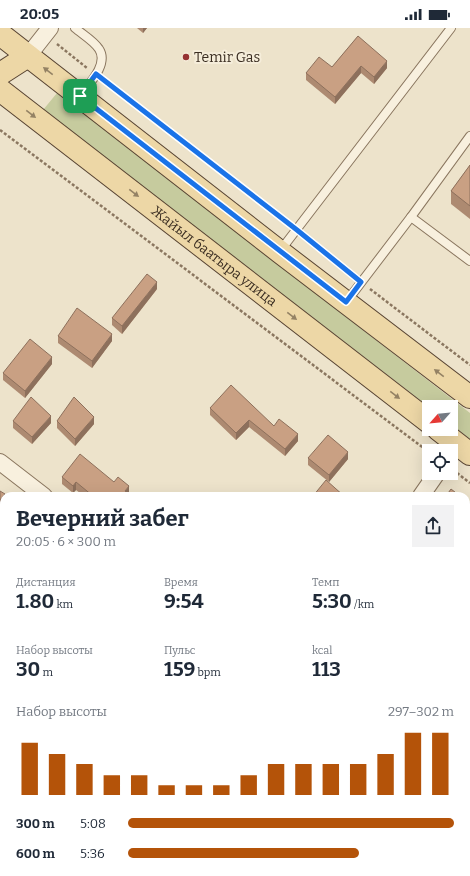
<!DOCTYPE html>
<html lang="ru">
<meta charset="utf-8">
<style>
:root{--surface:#fff;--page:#f2f2f3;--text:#1f2937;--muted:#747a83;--accent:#b45309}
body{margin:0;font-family:Bitter,serif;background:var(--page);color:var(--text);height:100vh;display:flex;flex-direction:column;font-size:15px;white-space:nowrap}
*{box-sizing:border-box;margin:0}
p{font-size:13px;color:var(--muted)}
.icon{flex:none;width:22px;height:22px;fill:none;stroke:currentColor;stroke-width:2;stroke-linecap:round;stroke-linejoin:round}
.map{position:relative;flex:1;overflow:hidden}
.drawer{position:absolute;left:0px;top:464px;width:470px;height:384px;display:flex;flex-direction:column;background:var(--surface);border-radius:12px 12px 0 0;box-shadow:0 4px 16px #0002}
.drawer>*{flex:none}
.needle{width:26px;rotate:243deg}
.tools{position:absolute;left:422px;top:372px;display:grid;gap:8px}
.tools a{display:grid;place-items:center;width:36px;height:36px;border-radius:0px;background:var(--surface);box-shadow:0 4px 16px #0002;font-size:20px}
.pin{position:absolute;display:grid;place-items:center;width:34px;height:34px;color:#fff;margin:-17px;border-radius:8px;box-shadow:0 2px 6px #0006}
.round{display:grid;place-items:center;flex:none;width:42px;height:42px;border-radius:0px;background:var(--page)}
.summary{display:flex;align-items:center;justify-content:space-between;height:68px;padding:0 16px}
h1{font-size:22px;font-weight:700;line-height:30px}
.stats{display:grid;grid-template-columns:repeat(3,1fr);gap:6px;height:68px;padding:4px 16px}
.stats div{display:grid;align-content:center}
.stats b{font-size:20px;font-weight:700}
.stats small{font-size:11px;font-weight:400}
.stats p{font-size:11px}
.chart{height:112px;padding:8px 16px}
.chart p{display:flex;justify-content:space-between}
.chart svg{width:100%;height:72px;margin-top:4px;stroke:var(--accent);stroke-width:6}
ul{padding:0 16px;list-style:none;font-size:13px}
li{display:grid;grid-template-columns:64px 48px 1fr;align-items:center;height:30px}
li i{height:10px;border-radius:5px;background:var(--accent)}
.status{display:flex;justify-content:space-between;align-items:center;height:28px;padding:0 20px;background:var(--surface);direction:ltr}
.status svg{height:11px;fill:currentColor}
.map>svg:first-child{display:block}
</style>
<div class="status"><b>20:05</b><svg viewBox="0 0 49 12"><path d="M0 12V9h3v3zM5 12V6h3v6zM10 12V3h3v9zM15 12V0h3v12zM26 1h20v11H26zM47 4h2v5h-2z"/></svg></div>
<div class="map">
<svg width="470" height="848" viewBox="0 0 470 848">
<rect width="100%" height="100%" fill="#ede3cb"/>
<path fill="#c6cb9e" d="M57 65 470 385V411L451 396V379H429L43 82Z"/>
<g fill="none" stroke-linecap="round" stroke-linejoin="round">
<g stroke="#8a765f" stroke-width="10">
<g id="lane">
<path d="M75 0C82 6 94 13 99 21 109 36 89 56 80 68"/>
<path d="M411 189 470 108"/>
<path d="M280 223 451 0"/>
<path d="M347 273 411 189 470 233"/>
</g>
</g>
<g stroke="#8a765f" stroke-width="18">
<g id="street">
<path d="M28 28 50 0"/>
<path d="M0 434 44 468"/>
<path d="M421 468 437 445"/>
<path d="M0 737 4 740"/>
<path d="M466 793 470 796"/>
<path d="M0 844 4 841"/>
<path d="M138 844 143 848"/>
</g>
</g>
<g stroke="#584433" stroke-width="24">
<g id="primary">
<path d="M0 6 280 224 470 369"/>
<path d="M0 46 28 28"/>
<path id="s1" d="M0 62 429 394"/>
<path d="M438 401 470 426"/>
</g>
</g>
<g stroke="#8a765f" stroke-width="2.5" stroke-dasharray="3 2" stroke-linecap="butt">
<path d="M57 16 87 40"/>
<path d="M106 54 288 195"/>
<path d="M0 102 429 424"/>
<path d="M305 208 352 247"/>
<path d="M370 261 470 337"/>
<path d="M453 442 470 455"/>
</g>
<use href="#lane" stroke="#f8f0de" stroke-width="8"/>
<use href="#street" stroke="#f8f0de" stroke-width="16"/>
<use href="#primary" stroke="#edd7a6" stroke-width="22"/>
</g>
<g fill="#ad8a71">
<path d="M137 0H147L143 5Z"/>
<path d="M358 8 387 40 374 56 361 45 335 76 306 52V45L332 39Z"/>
<path d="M470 137V191L451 176V163Z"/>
<path d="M157 261 122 306 112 297V290Z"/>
<path d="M58 308 112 313 92 340 58 315Z"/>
<path d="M52 336 25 370 3 352V345Z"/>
<path d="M210 380 274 398 298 413 285 428 249 399 236 412 210 387Z"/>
<path d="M13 393 51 395 32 416 13 400Z"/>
<path d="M57 393 94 396 75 418 57 400Z"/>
<path d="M308 430 348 431 329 454 308 437Z"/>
<path d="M62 449 129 465 128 466 131 468H84L76 462 73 465 62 456Z"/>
<path d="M466 472 470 475V561L466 558V531L470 526 466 523Z"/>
<path d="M0 655 4 658V704L0 701Z"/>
<path d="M470 714V759L466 756V719Z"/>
<path d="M0 762 4 764V808L0 805Z"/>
<path d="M470 812V845L468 848H371L366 844H466Z"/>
<path d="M61 844H94L90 848H66Z"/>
<path d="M198 844H227V846L226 848H198Z"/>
</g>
<g fill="#8d705c">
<path d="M143 0H147L143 5Z"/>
<path d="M387 33V40L374 56V49Z"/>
<path d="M361 38V45L335 76V69Z"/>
<path d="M157 254V261L122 306V298Z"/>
<path d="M112 306V313L92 340V333Z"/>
<path d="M52 329V336L25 370V363Z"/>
<path d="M51 388V395L32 416V409Z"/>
<path d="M94 389V396L75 418V411Z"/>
<path d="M249 392V399L236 412V405Z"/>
<path d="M298 406V413L285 428V421Z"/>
<path d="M348 424V431L329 454V447Z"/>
<path d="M76 454V462L73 465V458Z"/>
<path d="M129 458V465L127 468 125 463Z"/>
<path d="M5 466 4 474 0 479V472Z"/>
<path d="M4 631V638L0 643V635Z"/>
<path d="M470 838V845L468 848H462L466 844Z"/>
<path d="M87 844H94L90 848H84Z"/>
<path d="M223 844H227V846L226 848H220Z"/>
</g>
<g fill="#c9a083" stroke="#8d705c">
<path d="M358 8 387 33 374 49 361 38 335 69 306 45 319 29 332 39Z"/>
<path d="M470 137V178L451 163Z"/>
<path d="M147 246 157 254 122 298 112 290Z"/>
<path d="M77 280 112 306 92 333 58 308Z"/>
<path d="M30 311 52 329 25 363 3 345Z"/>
<path d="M231 357 274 398 279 391 298 406 285 421 249 392 236 405 210 380Z"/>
<path d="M31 369 51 388 32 409 13 393Z"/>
<path d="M74 369 94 389 75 411 57 393Z"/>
<path d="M328 407 348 424 329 447 308 430Z"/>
<path d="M80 426 114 454 118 449 129 458 125 463 131 468H93L76 454 73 458 62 449Z"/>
<path d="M326 452 344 468H313Z"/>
<path d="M451 461 460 468H446Z"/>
<path d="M0 463 5 466 0 472Z"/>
<path d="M466 472 470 475V519L466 516Z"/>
<path d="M470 526V554L466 551V531Z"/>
<path d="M0 614 4 618V631L0 635Z"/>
<path d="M0 655 4 658V697L0 694Z"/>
<path d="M470 714V751L466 748V719Z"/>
<path d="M0 761 4 764V801L0 798Z"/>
<path d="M466 808 470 812V838L466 843Z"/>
<path d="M69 844H87L84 848H74Z"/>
<path d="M200 844H223L220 848H205Z"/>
<path d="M374 844H465L462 848H379Z"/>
</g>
<defs><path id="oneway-solid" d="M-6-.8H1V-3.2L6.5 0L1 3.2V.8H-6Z"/></defs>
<g fill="#948264">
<use href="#oneway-solid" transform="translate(48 43) rotate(-142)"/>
<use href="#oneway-solid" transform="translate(31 86) rotate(38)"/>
<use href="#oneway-solid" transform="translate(134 165) rotate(38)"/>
<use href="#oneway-solid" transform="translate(292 288) rotate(38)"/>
<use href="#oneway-solid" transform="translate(439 345) rotate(-143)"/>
<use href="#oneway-solid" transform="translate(395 367) rotate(38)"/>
</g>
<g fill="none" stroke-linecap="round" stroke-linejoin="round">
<g stroke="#fff" stroke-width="8">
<path id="route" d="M96 46 297 202 361 254 346 274 80 68Z"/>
</g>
<use href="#route" stroke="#1a73e8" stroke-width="5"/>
</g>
<circle fill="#963232" stroke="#f5edda" stroke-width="1.5" cx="186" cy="29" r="4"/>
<g text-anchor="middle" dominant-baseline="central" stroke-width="4" stroke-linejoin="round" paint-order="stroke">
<g font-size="14" fill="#3b2e22" stroke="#f5edda" text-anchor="start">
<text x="194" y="29">Temir Gas</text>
</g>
<g font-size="14" fill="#3b2e22" stroke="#f5edda">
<text stroke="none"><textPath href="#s1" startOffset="271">Жайыл баатыра улица</textPath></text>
</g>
</g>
</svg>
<div class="tools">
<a><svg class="needle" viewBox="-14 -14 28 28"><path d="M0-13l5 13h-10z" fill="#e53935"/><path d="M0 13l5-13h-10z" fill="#747a83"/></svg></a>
<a><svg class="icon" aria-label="locate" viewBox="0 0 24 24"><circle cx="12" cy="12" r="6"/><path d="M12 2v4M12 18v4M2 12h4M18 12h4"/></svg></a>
</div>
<div class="pin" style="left:80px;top:68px;background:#1e9e55"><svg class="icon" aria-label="arrive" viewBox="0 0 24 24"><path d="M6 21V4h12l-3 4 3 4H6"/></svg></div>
<section class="drawer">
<div class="summary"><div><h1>Вечерний забег</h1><p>20:05 · 6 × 300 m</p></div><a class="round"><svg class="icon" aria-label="share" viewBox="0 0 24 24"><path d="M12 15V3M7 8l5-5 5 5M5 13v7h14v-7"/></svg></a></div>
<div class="stats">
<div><p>Дистанция</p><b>1.80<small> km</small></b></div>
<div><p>Время</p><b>9:54</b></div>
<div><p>Темп</p><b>5:30<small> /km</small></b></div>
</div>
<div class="stats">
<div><p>Набор высоты</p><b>30<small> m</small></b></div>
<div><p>Пульс</p><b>159<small> bpm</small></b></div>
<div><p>kcal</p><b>113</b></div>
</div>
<div class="chart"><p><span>Набор высоты</span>297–302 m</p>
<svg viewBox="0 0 160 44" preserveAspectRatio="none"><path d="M5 44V12M15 44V19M25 44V25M35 44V32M45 44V32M55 44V38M65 44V38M75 44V38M85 44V32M95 44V25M105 44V25M115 44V25M125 44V25M135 44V19M145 44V6M155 44V6"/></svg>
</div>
<ul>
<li><b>300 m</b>5:08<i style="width:100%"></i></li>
<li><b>600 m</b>5:36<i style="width:71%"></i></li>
</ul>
</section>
</div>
